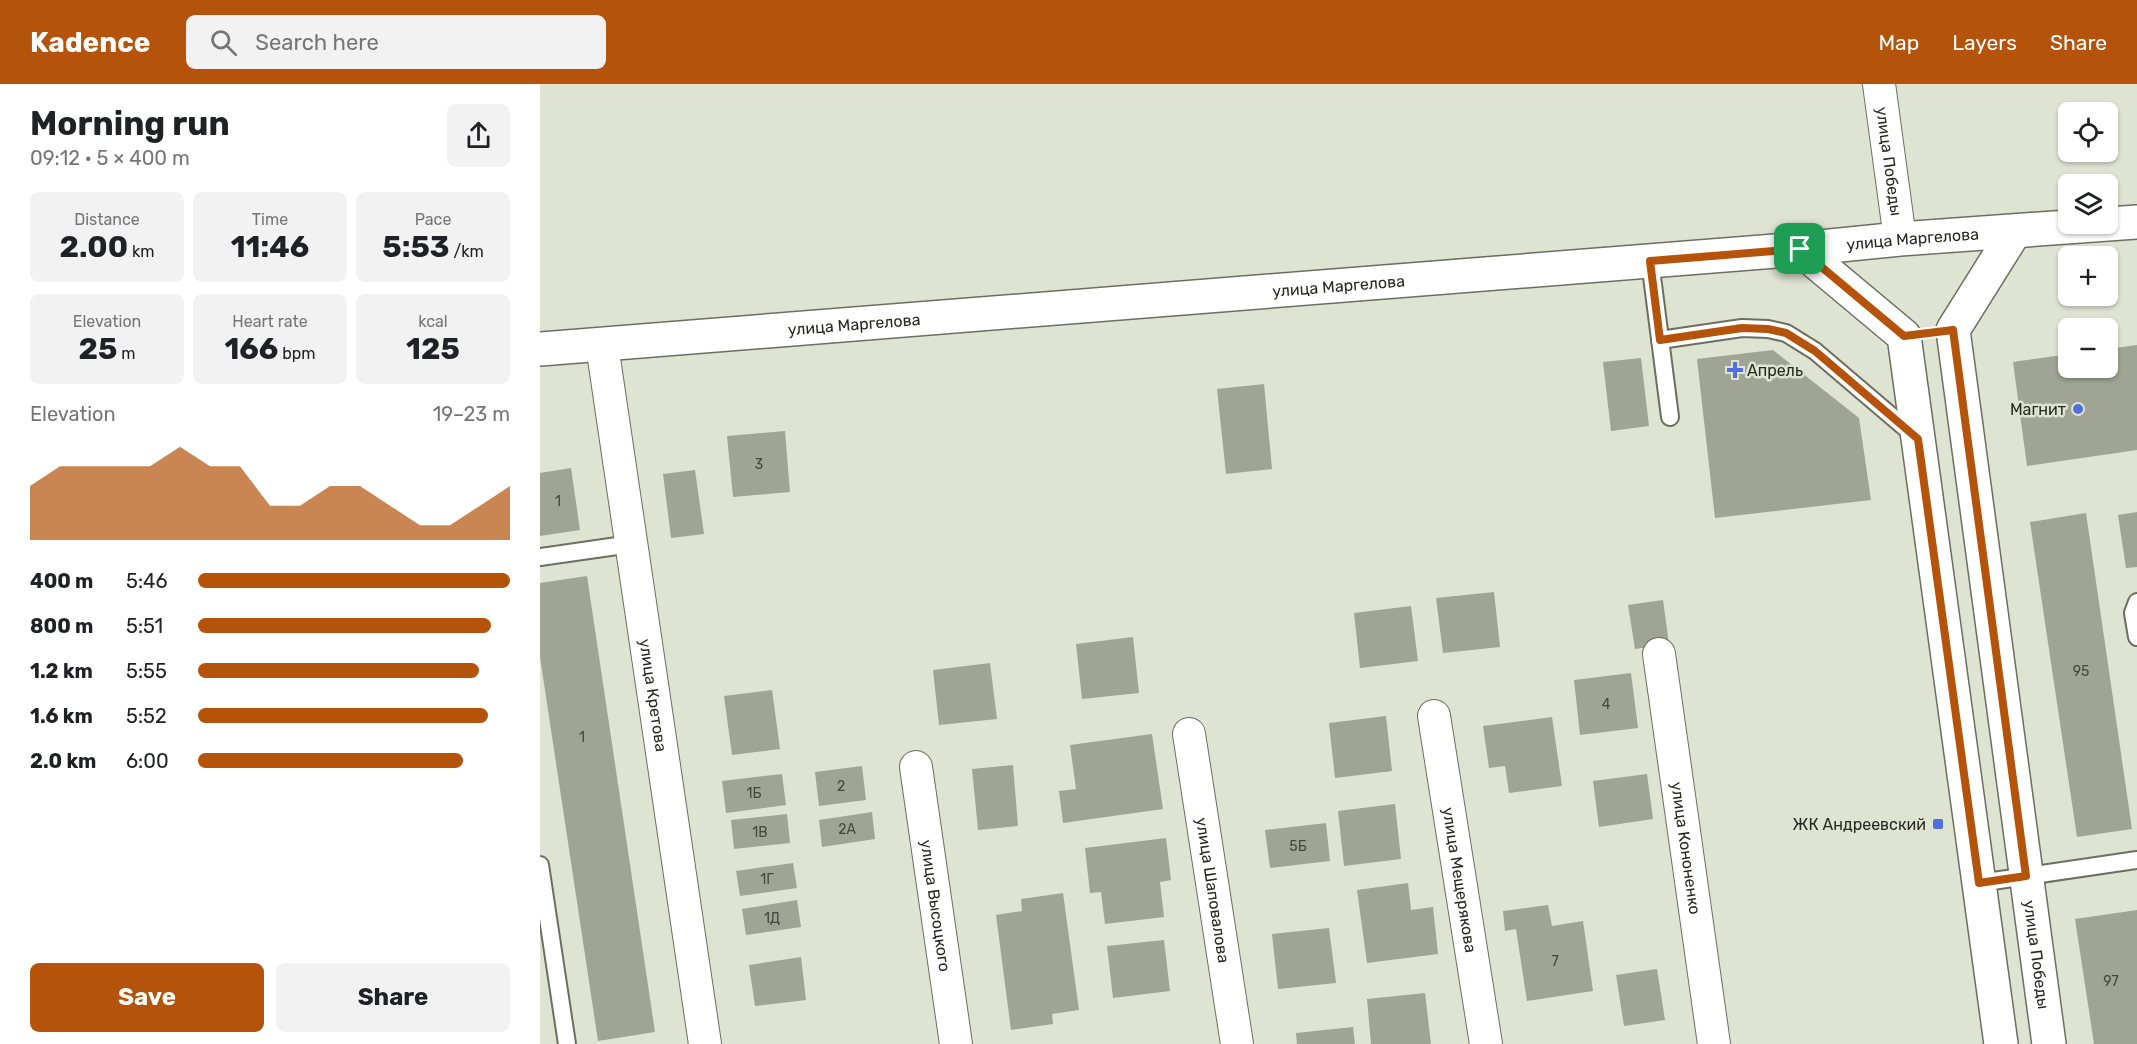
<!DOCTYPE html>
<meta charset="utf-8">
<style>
:root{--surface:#fff;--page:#f2f2f2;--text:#202124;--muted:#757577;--accent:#b45309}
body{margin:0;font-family:Rubik,sans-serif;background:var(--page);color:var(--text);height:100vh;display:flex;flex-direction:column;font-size:22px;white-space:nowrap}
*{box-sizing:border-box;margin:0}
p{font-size:20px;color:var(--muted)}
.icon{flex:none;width:33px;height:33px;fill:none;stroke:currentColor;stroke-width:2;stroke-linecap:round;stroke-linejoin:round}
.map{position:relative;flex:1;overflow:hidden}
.panel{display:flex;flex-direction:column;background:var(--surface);width:540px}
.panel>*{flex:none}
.fabs{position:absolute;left:1518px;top:18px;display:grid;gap:12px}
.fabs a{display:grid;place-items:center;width:60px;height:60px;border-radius:9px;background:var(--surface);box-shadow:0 2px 4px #0004;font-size:30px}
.pin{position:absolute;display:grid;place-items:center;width:51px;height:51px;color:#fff;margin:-26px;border-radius:12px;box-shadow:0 3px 9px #0006}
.round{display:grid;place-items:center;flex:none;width:63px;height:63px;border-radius:9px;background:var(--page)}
.summary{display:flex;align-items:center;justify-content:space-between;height:102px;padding:0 30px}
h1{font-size:33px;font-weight:700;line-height:45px}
.figures{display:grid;grid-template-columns:repeat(3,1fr);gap:9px;height:102px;padding:6px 30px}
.figures div{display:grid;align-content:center;border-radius:9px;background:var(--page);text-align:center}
.figures b{font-size:30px;font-weight:700}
.figures small{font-size:16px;font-weight:400}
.figures p{font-size:16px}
.chart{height:168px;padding:12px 30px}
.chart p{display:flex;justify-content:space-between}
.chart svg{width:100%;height:108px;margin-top:6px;fill:var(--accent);opacity:.7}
.primary-button{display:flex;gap:12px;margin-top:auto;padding:12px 30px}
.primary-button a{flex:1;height:69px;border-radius:9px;background:var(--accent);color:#fff;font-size:24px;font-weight:700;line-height:69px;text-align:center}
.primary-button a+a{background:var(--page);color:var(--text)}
ul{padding:0 30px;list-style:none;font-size:20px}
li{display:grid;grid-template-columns:96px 72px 1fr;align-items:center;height:45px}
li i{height:15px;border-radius:8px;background:var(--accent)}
header{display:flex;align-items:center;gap:36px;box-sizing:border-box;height:84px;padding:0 30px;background:var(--accent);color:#fff}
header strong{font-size:28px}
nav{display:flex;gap:33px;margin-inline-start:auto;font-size:21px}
.search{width:420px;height:54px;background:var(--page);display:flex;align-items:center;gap:15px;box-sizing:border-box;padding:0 21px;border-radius:9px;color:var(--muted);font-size:22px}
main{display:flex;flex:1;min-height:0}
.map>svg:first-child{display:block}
</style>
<header>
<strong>Kadence</strong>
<div class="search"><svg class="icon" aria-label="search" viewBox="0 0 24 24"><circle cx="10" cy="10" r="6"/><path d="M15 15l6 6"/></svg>Search here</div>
<nav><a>Map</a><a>Layers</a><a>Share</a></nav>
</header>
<main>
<section class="panel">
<div class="summary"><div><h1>Morning run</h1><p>09:12 · 5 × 400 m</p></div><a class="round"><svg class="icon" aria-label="share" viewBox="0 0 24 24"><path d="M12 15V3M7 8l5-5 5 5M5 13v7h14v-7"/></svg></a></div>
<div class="figures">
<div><p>Distance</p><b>2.00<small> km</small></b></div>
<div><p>Time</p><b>11:46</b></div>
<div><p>Pace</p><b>5:53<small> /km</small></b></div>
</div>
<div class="figures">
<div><p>Elevation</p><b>25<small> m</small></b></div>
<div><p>Heart rate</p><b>166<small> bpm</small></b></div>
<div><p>kcal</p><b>125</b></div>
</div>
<div class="chart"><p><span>Elevation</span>19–23 m</p>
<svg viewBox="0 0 160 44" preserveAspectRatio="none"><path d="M0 44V22L10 14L20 14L30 14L40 14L50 6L60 14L70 14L80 30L90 30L100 22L110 22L120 30L130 38L140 38L150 30L160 22V44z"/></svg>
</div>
<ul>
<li><b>400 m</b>5:46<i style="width:100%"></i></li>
<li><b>800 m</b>5:51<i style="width:94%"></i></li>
<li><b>1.2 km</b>5:55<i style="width:90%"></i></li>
<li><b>1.6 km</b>5:52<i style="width:93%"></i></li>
<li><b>2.0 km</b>6:00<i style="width:85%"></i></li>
</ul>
<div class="primary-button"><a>Save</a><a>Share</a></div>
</section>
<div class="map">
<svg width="1597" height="960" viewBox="0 0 1597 960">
<rect width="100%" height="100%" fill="#dfe3d2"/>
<g fill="#9fa494">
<path d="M1528 260V284H1568V265L1597 261V366L1487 382 1473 278 1523 271 1522 261Z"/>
<path d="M1233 266 1319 334 1331 416 1175 434 1157 275Z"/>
<path d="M1101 274 1109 342 1071 347 1063 278Z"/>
<path d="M724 300 732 385 686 390 677 305Z"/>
<path d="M245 347 250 408 193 413 187 352Z"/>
<path d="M31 384 40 446 0 452V389Z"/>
<path d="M155 386 164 450 131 454 123 390Z"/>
<path d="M1597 428V483L1586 484 1578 431Z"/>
<path d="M1546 429 1592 745 1537 753 1490 438Z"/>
<path d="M47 492 115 948 58 957 0 573V499Z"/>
<path d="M954 508 960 563 903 569 896 514Z"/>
<path d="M1123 516 1129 560 1095 565 1088 521Z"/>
<path d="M871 522 878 577 820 584 814 529Z"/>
<path d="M593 553 599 609 542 615 536 560Z"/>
<path d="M450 579 457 635 399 641 393 586Z"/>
<path d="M1091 589 1098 644 1040 651 1034 596Z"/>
<path d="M232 606 240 665 192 671 184 612Z"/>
<path d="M846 632 852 687 795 694 789 639Z"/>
<path d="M1012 633 1022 702 969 709 965 682 949 684 943 642Z"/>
<path d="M612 650 623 725 523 739 519 707 536 705 530 661Z"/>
<path d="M473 681 478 742 438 746 432 685Z"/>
<path d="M322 682 326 716 279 722 275 688Z"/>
<path d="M242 690 246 721 186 729 182 697Z"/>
<path d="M1107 690 1113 735 1059 743 1053 697Z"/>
<path d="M855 720 861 775 804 782 798 727Z"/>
<path d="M332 728 335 755 282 763 279 736Z"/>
<path d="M247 730 250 759 194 765 191 736Z"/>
<path d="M786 739 790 777 730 784 725 746Z"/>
<path d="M626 754 631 796 620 798 624 833 565 840 561 808 550 809 545 764Z"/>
<path d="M253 779 257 804 200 812 196 787Z"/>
<path d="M868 799 871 826 893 823 898 870 827 879 817 806Z"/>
<path d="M523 809 539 926 512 930 513 940 471 946 456 831 482 827 481 815Z"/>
<path d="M257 816 261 843 206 851 202 825Z"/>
<path d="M1008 821 1012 842 1043 837 1053 907 987 917 976 845 965 847 963 827Z"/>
<path d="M1597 826V960H1554L1535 835Z"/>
<path d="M789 844 796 899 738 905 732 850Z"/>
<path d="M624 856 630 907 573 914 567 862Z"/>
<path d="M261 873 266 916 215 922 209 881Z"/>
<path d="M1117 885 1125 936 1084 942 1076 891Z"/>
<path d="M885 909 891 960H831L827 915Z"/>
<path d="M813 943 815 960H757L756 949Z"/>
</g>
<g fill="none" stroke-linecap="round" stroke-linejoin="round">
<g stroke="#6b6f60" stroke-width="20">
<g id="service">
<path d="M1110 177 1130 333"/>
<path d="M1120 256 1202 244 1228 245 1246 249 1275 267 1376 353"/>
<path d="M0 473 91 460"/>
<path d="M1597 518 1593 529 1597 553"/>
<path d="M0 781 27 960"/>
<path d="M1439 799 1597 776"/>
</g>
</g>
<g stroke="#6b6f60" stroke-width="34">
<g id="minor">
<path id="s1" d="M1339 0 1360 155"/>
<path id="s2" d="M62 261 165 960"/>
<path id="s3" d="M1119 570 1174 960"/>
<path id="s4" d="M894 632 946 960"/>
<path id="s5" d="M649 650 697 960"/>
<path id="s6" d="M376 683 416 960"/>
</g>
</g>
<g stroke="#6b6f60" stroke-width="36">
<g id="tertiary">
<path id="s7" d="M1475 147 1413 246 1509 960"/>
<path d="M1260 165 1364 252 1461 960"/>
<path id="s8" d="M0 265 1260 165 1360 155 1597 138"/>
</g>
</g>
<use href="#service" stroke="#fff" stroke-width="16"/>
<use href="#minor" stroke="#fff" stroke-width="32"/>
<use href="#tertiary" stroke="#fff" stroke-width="33"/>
</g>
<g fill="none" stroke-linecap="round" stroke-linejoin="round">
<g stroke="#fff" stroke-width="12">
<path id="route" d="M1260 165 1364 252 1413 246 1486 792 1439 799 1378 355 1275 267 1246 249 1228 245 1202 244 1120 256 1110 177Z"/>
</g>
<use href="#route" stroke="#b45309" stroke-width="8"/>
</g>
<g fill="#506fe3" stroke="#dfe3d2" stroke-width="2">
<path d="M1192 277h6v6h6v6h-6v6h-6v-6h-6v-6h6z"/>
<circle cx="1538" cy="325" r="6"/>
<rect x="1392" y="734" width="12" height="12" rx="3"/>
</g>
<g text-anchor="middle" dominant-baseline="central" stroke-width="5" stroke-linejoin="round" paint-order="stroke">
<g font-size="14" fill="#45473e">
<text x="219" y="380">3</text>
<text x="18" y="417">1</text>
<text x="1541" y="587">95</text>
<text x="1066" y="620">4</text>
<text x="42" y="653">1</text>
<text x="301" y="702">2</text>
<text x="214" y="709">1Б</text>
<text x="307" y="745">2А</text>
<text x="220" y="748">1В</text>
<text x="758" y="762">5Б</text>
<text x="227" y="795">1Г</text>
<text x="232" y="834">1Д</text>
<text x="1015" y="877">7</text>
<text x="1571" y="897">97</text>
</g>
<g font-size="16" fill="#272822" stroke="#dfe3d2">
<text stroke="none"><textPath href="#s1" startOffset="78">улица Победы</textPath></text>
<text stroke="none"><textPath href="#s8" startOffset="1377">улица Маргелова</textPath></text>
<text stroke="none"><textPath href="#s8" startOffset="801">улица Маргелова</textPath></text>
<text stroke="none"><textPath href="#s8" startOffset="315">улица Маргелова</textPath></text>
<text stroke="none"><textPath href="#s2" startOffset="354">улица Кретова</textPath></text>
<text stroke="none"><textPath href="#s3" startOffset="196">улица Кононенко</textPath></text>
<text stroke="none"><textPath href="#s4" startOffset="166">улица Мещерякова</textPath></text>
<text stroke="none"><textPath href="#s5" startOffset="158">улица Шаповалова</textPath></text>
<text stroke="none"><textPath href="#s6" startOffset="140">улица Высоцкого</textPath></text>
<text stroke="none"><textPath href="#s7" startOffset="747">улица Победы</textPath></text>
</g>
<g font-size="16" fill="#272822" stroke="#dfe3d2" text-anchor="end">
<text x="1207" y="286" text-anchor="start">Апрель</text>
<text x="1526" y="325">Магнит</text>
<text x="1386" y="740">ЖК Андреевский</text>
</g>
</g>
</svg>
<div class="fabs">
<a><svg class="icon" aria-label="locate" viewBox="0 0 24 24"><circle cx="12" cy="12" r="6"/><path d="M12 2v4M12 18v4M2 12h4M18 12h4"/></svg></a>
<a><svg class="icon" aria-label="layers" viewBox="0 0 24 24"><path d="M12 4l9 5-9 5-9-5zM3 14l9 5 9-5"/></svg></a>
<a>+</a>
<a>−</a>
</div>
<div class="pin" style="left:1260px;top:165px;background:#1e9e55"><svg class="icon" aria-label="arrive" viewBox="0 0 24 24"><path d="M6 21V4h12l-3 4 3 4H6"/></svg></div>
</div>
</main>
